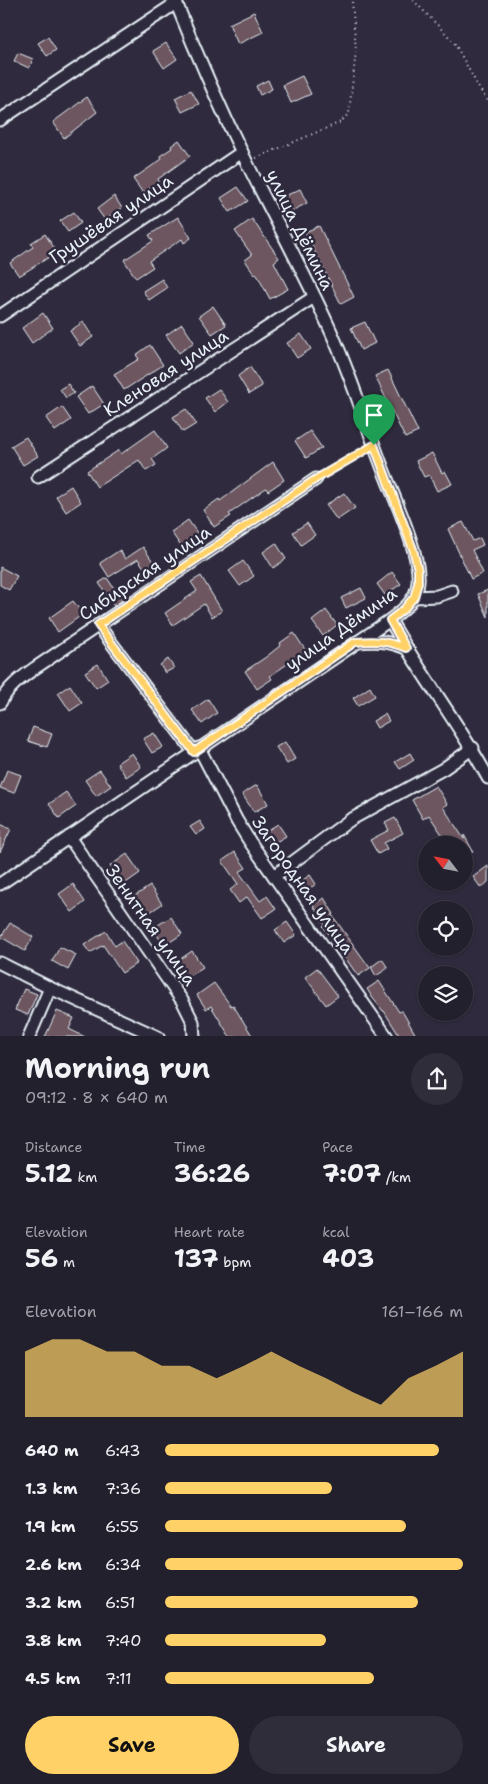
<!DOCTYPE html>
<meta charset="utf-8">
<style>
:root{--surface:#23202e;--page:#2f2d3a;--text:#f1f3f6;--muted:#a3a3aa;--line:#403e4a;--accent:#ffd166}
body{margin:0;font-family:"Shantell Sans",sans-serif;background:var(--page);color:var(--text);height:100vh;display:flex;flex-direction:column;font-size:19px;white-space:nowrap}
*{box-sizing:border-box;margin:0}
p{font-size:16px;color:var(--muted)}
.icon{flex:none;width:28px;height:28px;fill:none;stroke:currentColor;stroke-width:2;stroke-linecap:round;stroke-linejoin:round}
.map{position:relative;height:1036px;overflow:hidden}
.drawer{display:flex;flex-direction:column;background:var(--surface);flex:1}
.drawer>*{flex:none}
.needle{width:32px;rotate:302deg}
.tools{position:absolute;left:418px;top:836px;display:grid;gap:10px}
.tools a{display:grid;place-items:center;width:55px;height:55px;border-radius:50%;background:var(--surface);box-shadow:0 1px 4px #0004,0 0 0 1px var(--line);font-size:25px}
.pin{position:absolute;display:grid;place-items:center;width:42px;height:42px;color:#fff;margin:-51px -21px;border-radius:50% 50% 50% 0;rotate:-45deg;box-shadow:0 0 5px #0007}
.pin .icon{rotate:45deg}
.round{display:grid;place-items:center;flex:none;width:52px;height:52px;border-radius:26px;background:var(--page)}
.headline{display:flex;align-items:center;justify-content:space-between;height:85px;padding:0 25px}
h1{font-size:28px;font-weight:700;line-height:38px}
.stats{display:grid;grid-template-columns:repeat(3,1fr);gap:8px;height:85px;padding:5px 25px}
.stats div{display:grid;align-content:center}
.stats b{font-size:25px;font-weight:700}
.stats small{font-size:14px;font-weight:400}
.stats p{font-size:14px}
.chart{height:140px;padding:10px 25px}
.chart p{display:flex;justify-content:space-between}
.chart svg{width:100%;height:90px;margin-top:5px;fill:var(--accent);opacity:.7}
.primary-button{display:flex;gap:10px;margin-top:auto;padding:10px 25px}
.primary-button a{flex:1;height:58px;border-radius:30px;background:var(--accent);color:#111;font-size:20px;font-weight:700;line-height:58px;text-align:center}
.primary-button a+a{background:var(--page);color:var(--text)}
ul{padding:0 25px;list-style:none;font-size:16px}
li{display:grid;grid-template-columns:80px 60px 1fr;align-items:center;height:38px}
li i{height:12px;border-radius:6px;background:var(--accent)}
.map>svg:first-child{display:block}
</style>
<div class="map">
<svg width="488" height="1037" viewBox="0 0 488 1037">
<rect width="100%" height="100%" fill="#2f2a3d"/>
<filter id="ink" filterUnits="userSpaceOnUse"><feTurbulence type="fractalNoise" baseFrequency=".02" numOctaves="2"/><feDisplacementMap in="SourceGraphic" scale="10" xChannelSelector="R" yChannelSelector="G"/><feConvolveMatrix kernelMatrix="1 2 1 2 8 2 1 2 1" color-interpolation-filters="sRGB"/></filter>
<g filter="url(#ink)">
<g fill="#6d565e" stroke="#e8f1f8">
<path d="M254 12 263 32 238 44 229 24Z"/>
<path d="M48 37 56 50 47 56 38 43Z"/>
<path d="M166 43 177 59 164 68 153 51Z"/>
<path d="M18 53 33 59 29 68 14 61Z"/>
<path d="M302 76 311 94 291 103 283 85Z"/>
<path d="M268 80 272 89 260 95 256 86Z"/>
<path d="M191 90 199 104 182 112 175 98Z"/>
<path d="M87 97 97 112 64 138 53 122Z"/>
<path d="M179 140 190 156 158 179 159 182 143 193 133 179 162 159 160 156 172 148 171 146Z"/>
<path d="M238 187 248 201 230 212 221 198Z"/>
<path d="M300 189 307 203 290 212 283 197Z"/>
<path d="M114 196 122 208 105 220 97 209Z"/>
<path d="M74 212 81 223 68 232 60 221Z"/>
<path d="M178 217 191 238 184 243 182 239 149 261 153 267 136 278 124 260 153 241 149 235Z"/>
<path d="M252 219 279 258 274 262 288 289 270 299 256 273 255 275 245 260 252 255 235 231Z"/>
<path d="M319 226 354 297 341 304 305 232Z"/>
<path d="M45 234 57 252 19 276 10 263 33 247 31 243Z"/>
<path d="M162 279 167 288 149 300 143 291Z"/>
<path d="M213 306 226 325 212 334 199 316Z"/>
<path d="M43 313 53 328 32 343 22 328Z"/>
<path d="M83 322 93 337 80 346 70 331Z"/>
<path d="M365 322 375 343 361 350 351 328Z"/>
<path d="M182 324 194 342 179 353 166 335Z"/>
<path d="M301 334 311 349 297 358 287 343Z"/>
<path d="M150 345 163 365 124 390 114 374 139 359 136 355Z"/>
<path d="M250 367 262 386 249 394 238 376Z"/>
<path d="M388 370 418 432 405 438 375 376Z"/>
<path d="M68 384 74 393 66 398 60 389Z"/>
<path d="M92 386 104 404 88 414 76 397Z"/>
<path d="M219 389 228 402 215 412 205 398Z"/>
<path d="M62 407 71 420 55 431 46 418Z"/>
<path d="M186 409 196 424 183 432 173 417Z"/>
<path d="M155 430 167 448 152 459 156 465 146 471 139 460 97 487 87 471 119 450 121 454Z"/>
<path d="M310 431 322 448 306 458 295 441Z"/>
<path d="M26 437 38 456 23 465 11 446Z"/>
<path d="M432 453 442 473 445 471 452 484 437 491 429 475 424 477 416 461Z"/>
<path d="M273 462 284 480 268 491 266 488 229 514 231 516 214 527 203 510 219 499 220 501Z"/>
<path d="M71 486 81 502 66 512 56 496Z"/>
<path d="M344 493 355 508 337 520 326 505Z"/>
<path d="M188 520 200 537 183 549 171 532Z"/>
<path d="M463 522 473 541 480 538 483 545 472 550 483 573 471 579 448 529Z"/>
<path d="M307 523 315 535 301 545 293 532Z"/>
<path d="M276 543 286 559 273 568 263 552Z"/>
<path d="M143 547 154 563 145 569 138 559 109 577 100 563 120 550 125 559Z"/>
<path d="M243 561 254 576 240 586 229 571Z"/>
<path d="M0 567 17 576 9 590 0 585Z"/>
<path d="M392 572 401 584 385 595 377 584Z"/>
<path d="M201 576 222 611 212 617 204 604 173 625 165 613 197 591 191 582Z"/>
<path d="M107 578 122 600 114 606 99 583Z"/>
<path d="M361 588 366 598 346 608 341 598Z"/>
<path d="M488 590V617L478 594Z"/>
<path d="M73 601 83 614 58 632 49 618Z"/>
<path d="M326 610 337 625 323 636 312 621Z"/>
<path d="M294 633 306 651 270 676 272 679 257 689 245 671 266 657 281 645 280 643Z"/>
<path d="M168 659 174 668 165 673 160 665Z"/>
<path d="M98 664 108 680 96 688 85 672Z"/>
<path d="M70 685 82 703 70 711 58 693Z"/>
<path d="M370 687 375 696 358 706 353 698Z"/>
<path d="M208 699 217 713 202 724 192 710Z"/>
<path d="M385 714 389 721 377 728 373 721Z"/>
<path d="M33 727 52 734 47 747 28 741Z"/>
<path d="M154 733 163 747 152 753 143 739Z"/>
<path d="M285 742 295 759 287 764 276 747Z"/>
<path d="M132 753 141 767 126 777 117 763Z"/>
<path d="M410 753 414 760 400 769 395 762Z"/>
<path d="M7 770 21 775 14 793 0 788Z"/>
<path d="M100 770 111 786 96 796 85 780Z"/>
<path d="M257 785 268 804 254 812 242 794Z"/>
<path d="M436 786 447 804 443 807 464 839V835L473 851 464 856V845H449L429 815 423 819 412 800Z"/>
<path d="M66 792 76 806 59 818 49 804Z"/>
<path d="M395 818 403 833 384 843 387 849 378 854 370 840 389 830 385 823Z"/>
<path d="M200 821 205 829 196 835 190 827Z"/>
<path d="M0 824 11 829 0 852Z"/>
<path d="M278 824 286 836 271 845 263 833Z"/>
<path d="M235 852 246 868 239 872 260 901 267 896 276 909 262 918 247 897 239 903 230 890 238 884 222 861Z"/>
<path d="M127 854 140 873 123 885 110 866Z"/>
<path d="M488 866V882L481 888 473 877Z"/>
<path d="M310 875 316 884 303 893 297 884Z"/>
<path d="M73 884 85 902 72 912 59 894Z"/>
<path d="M150 886 162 904 144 916 132 898Z"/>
<path d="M324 898 334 914 332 915 370 968 358 976 323 926 325 925 313 905Z"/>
<path d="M171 917 182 934 164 946 153 928Z"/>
<path d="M287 922 296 935 284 943 275 930Z"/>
<path d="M10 923 33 937 25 951 1 937Z"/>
<path d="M106 931 115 946 122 941 137 963 122 973 103 945 90 953 84 945Z"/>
<path d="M60 947 76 955 68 970 52 961Z"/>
<path d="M192 951 203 967 186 978 176 962Z"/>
<path d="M382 959 388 968 376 976 371 967Z"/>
<path d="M317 968 338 996 326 1005 305 977Z"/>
<path d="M379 981 399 1012 402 1011 417 1037H400L384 1011H383L372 997 367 989Z"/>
<path d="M214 983 231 1006 233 1005 253 1037H230L211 1006 206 1009 197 995Z"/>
<path d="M24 989 37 994 28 1015 15 1010Z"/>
<path d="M57 1011 74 1018 69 1029 85 1037H45Z"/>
</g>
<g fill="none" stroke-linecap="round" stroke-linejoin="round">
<g stroke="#e8f1f8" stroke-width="15">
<g id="minor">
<path d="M0 120 176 3"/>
<path d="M0 316 242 152"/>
<path d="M38 477 314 297"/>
<path d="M414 597 437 596 452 591"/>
<path d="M390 620C420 674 459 723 488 778"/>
<path d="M98 625 194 752"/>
<path d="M357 642C377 640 387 641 406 648"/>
<path d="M0 703C8 687 21 678 35 668L316 479"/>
<path d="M199 748 237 821 250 842 387 1037"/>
<path d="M69 837 183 1002 193 1022 194 1037"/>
<path d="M274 876 350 820 443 769 473 748"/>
<path d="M0 884 390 620C403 610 417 600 418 582 421 556 395 500 385 474 367 428 353 381 333 336 307 277 275 220 247 163 221 110 197 55 175 0"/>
<path d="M0 963 50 988 158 1037"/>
<path d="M29 1037 50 988"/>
</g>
</g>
<g stroke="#e8f1f8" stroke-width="2" stroke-dasharray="1 4" stroke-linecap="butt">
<path d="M413 0 454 42 480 90 488 101"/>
<path d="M256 158 341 122 349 113 356 51 352 0"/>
<path d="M324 474 366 450"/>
</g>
<use href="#minor" stroke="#2f2a3d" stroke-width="11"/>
</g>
</g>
<g fill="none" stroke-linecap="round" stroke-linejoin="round" filter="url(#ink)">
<g stroke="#fff" stroke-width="10">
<path id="route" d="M374 445 413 549 418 570V583L414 597 404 609 390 620 406 648C387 641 376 640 355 642L194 752 98 625 316 479Z"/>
</g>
<use href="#route" stroke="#ffd166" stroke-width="6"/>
</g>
<g text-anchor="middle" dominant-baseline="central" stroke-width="5" stroke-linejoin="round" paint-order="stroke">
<g font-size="18" fill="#e8f1f8" stroke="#2f2a3d">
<text transform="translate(111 219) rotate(-34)">Грушёвая улица</text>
<text transform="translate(300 230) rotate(64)">улица Дёмина</text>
<text transform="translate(166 373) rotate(-33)">Кленовая улица</text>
<text transform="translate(145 573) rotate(-34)">Сибирская улица</text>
<text transform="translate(341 629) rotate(-35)">улица Дёмина</text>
<text transform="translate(303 885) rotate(55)">Загородная улица</text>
<text transform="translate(151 925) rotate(55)">Зенитная улица</text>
</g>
</g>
</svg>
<div class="tools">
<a><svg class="needle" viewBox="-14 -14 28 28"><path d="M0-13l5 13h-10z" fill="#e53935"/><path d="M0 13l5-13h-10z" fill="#a3a3aa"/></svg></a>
<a><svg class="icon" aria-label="locate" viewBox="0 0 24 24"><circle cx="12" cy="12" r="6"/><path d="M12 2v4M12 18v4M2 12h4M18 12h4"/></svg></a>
<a><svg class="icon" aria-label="layers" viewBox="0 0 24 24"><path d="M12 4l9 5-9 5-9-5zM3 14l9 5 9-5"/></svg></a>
</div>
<div class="pin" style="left:374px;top:445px;background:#1e9e55"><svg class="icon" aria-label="arrive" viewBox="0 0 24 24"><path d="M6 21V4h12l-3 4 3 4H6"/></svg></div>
</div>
<section class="drawer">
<div class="headline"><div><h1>Morning run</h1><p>09:12 · 8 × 640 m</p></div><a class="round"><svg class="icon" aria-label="share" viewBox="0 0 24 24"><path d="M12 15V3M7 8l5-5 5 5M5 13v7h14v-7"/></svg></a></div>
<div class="stats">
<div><p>Distance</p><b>5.12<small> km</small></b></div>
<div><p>Time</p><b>36:26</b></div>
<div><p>Pace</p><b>7:07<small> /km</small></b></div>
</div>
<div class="stats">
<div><p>Elevation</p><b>56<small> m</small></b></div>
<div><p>Heart rate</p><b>137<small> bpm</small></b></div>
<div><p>kcal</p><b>403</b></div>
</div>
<div class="chart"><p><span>Elevation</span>161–166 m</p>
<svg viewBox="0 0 160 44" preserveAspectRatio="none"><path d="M0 44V12L10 6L20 6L30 12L40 12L50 19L60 19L70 25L80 19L90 12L100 19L110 25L120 32L130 38L140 25L150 19L160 12V44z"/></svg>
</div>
<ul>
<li><b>640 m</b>6:43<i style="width:92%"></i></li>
<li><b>1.3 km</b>7:36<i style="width:56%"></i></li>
<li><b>1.9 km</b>6:55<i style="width:81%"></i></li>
<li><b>2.6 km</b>6:34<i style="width:100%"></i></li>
<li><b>3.2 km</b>6:51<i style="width:85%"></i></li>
<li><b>3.8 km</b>7:40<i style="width:54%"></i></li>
<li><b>4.5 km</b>7:11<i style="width:70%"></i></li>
</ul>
<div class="primary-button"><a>Save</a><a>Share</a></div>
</section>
